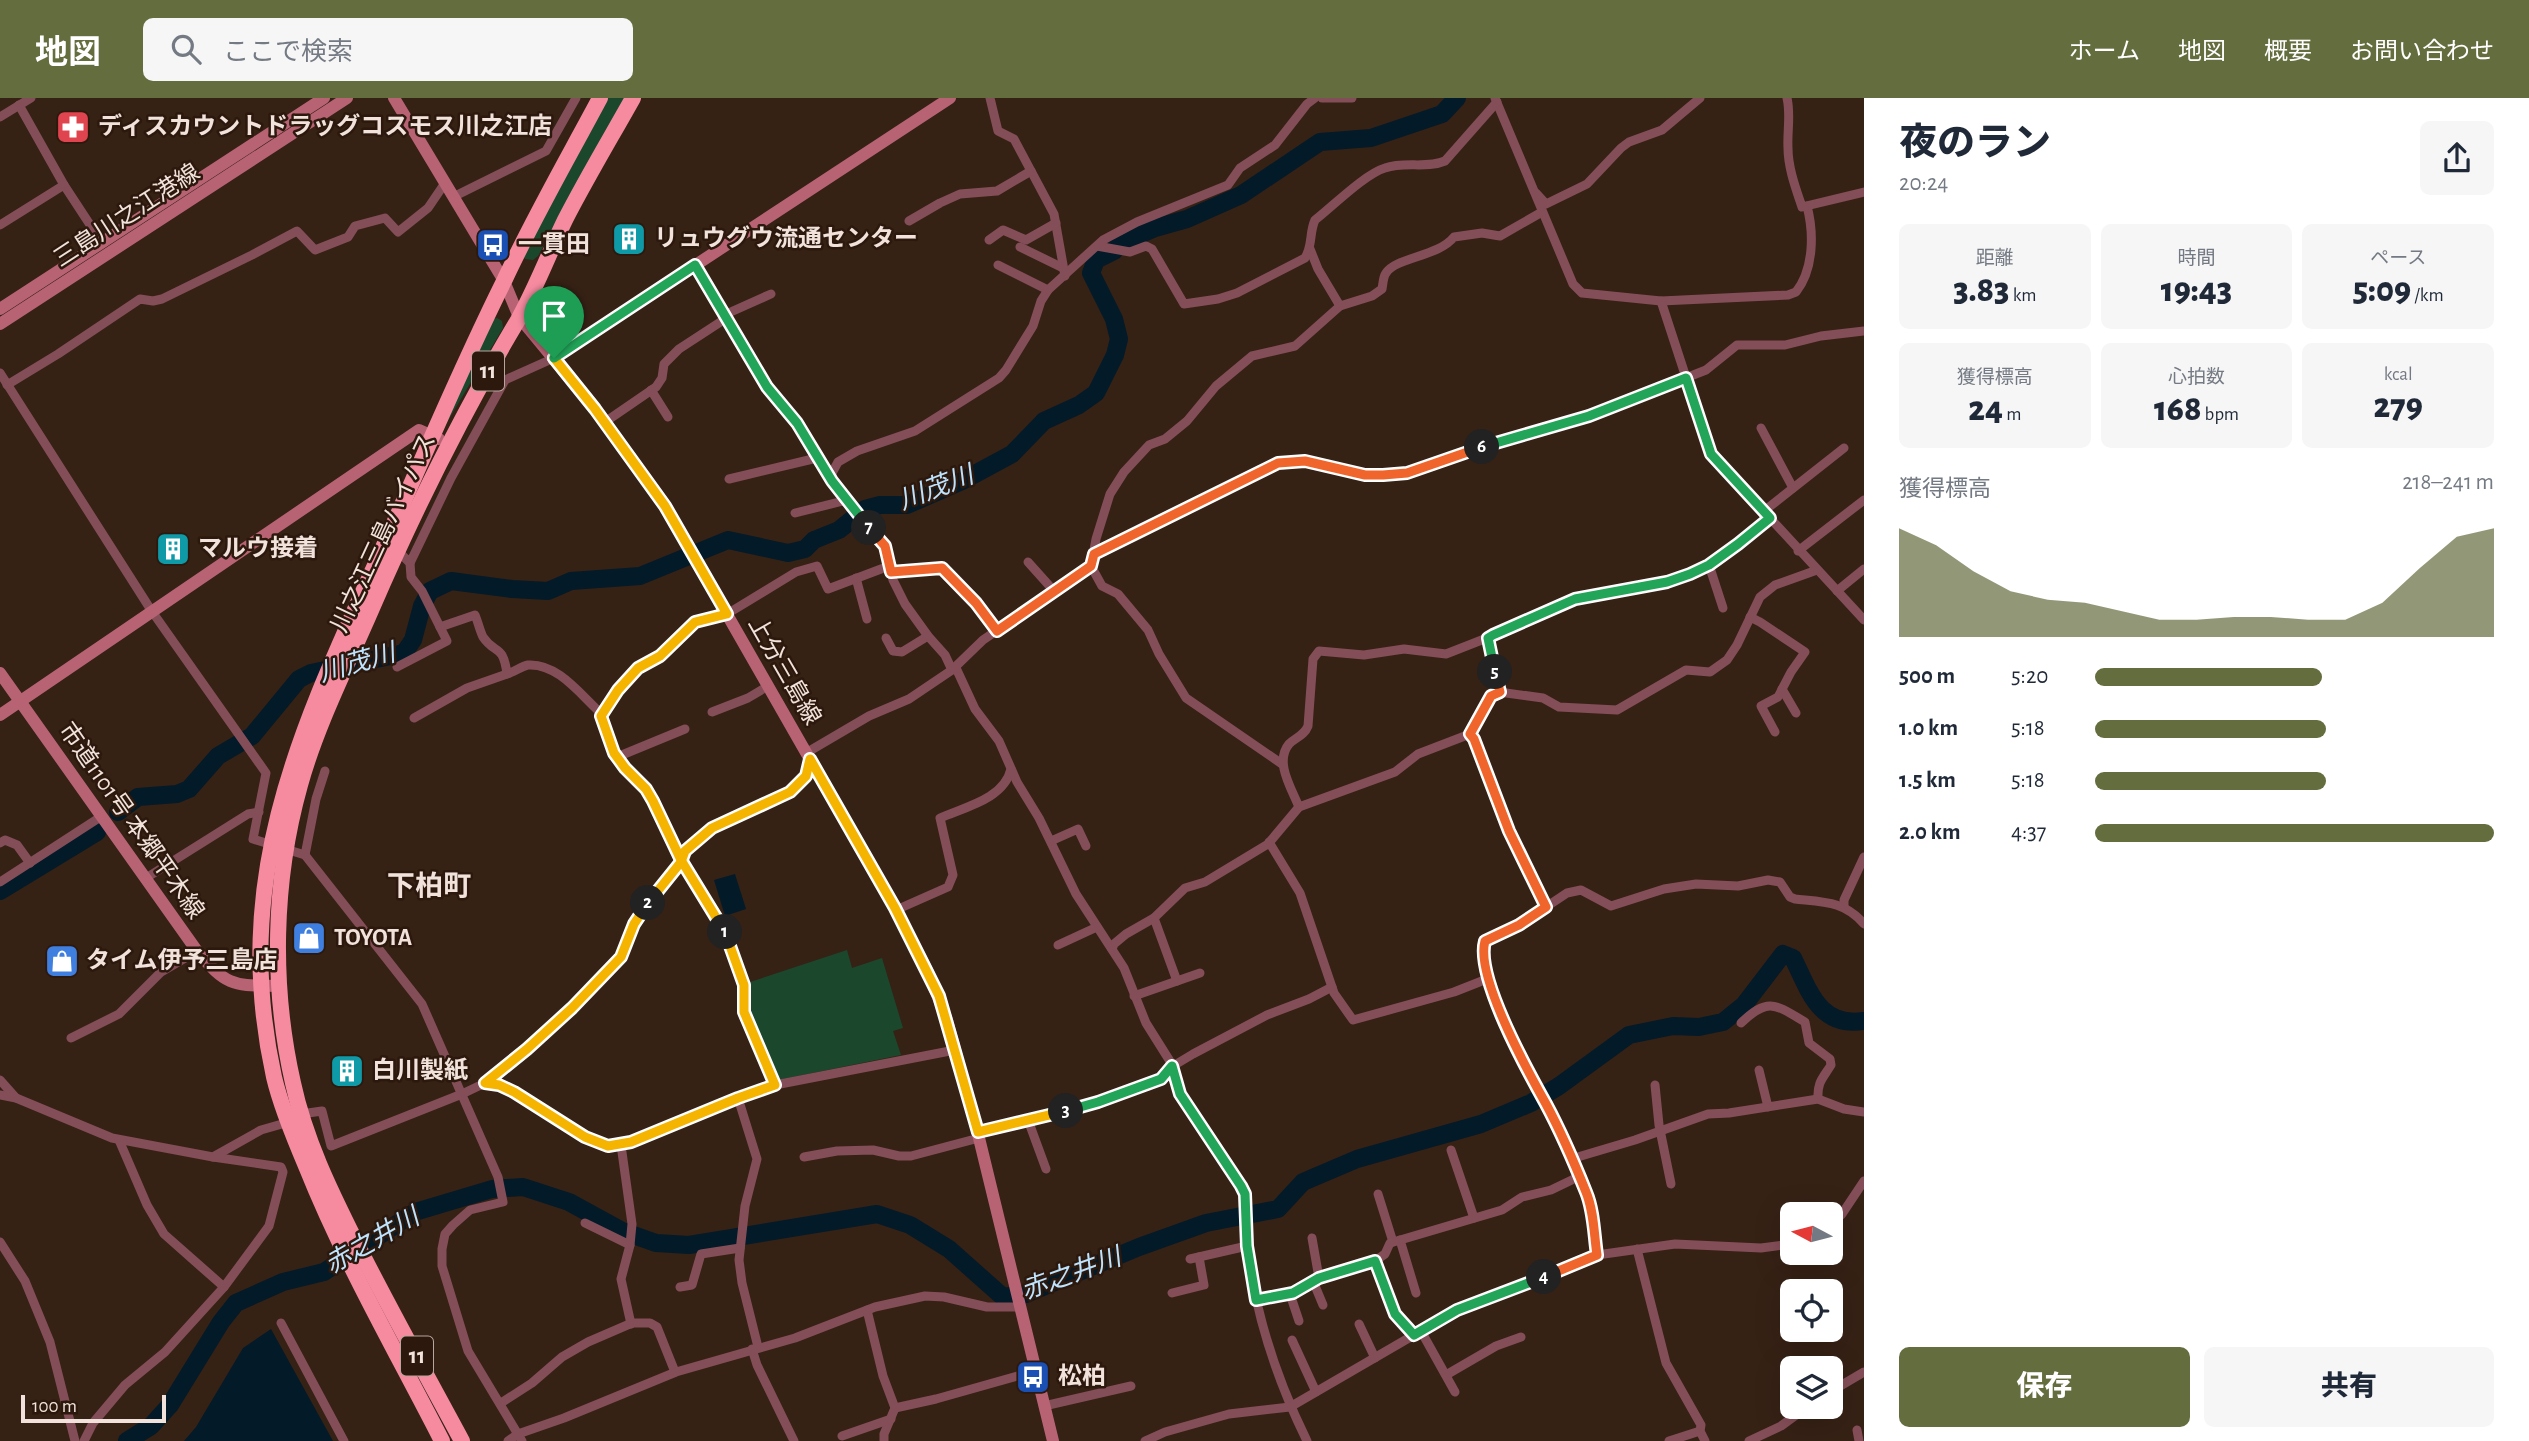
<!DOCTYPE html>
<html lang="ja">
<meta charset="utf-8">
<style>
:root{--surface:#fff;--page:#f6f6f7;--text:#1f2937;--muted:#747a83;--accent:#646d3e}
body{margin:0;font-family:"Alegreya Sans","Noto Sans JP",sans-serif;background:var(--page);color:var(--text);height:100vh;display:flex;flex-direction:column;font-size:26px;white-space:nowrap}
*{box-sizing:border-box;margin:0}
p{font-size:23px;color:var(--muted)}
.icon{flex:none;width:38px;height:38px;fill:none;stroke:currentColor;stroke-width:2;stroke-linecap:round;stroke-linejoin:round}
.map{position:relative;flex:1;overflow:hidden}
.sheet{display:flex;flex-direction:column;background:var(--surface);width:665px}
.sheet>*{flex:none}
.needle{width:46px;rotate:277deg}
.controls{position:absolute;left:1780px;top:1104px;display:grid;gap:14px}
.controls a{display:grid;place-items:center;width:63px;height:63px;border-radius:10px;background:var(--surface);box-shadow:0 7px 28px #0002;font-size:35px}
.scale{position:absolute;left:21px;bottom:18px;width:145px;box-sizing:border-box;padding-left:7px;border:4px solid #f1e3db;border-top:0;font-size:19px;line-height:24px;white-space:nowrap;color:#f1e3db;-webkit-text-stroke:5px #2c180c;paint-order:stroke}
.pin{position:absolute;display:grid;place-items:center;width:60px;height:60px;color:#fff;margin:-72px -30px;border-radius:50% 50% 50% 0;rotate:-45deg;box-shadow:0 0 7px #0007}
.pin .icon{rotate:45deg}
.km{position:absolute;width:35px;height:35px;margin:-18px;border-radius:50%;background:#222;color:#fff;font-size:19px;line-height:35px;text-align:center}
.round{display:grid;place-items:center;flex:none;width:74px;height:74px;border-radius:10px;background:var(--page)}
.head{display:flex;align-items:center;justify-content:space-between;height:119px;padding:0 35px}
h1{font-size:38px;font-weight:800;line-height:52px}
.stats{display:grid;grid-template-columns:repeat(3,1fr);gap:10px;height:119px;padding:7px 35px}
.stats div{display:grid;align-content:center;border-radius:10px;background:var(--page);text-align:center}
.stats b{font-size:35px;font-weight:800}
.stats small{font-size:19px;font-weight:400}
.stats p{font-size:19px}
.chart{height:196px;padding:14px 35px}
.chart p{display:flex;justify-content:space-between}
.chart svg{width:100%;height:126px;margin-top:7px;fill:var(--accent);opacity:.7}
.action{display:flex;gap:14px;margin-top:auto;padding:14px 35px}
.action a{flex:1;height:80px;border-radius:10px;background:var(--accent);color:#fff;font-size:28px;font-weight:800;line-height:80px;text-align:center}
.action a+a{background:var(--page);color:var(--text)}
ul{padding:0 35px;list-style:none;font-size:23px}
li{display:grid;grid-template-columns:112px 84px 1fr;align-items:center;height:52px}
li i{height:18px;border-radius:9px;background:var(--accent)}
header{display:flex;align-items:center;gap:42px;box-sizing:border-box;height:98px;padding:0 35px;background:var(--accent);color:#fff}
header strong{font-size:33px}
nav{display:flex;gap:38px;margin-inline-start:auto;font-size:24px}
.search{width:490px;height:63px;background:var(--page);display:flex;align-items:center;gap:18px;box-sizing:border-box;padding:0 24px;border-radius:10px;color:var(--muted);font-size:26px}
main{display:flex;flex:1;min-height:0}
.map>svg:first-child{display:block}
</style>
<header>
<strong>地図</strong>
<div class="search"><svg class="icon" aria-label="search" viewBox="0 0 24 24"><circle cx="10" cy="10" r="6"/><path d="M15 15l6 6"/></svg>ここで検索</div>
<nav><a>ホーム</a><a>地図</a><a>概要</a><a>お問い合わせ</a></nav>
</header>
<main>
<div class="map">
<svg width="1864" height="1343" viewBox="0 0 1864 1343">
<rect width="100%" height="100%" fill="#362115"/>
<g fill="#1b482c">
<path d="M607 0H626L538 158 533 162 525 161 523 157Z"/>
<path d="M497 220 502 223 503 230 443 331 493 221Z"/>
<path d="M847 852 852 870 882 860 903 930 893 933 901 957 778 982 775 979 748 916 747 885Z"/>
</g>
<g fill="#031a29">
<path d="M735 776 746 811 725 818 714 782Z"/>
<path d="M271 1231 333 1343H184L196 1329 243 1250Z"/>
</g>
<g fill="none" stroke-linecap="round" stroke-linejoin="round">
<g stroke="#031a29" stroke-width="18">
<path d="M118 714 138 699 177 696 189 691 218 658 252 638 299 581 311 575 404 555 413 542 422 508 430 493 451 483 512 491 548 493 571 483 640 478 728 442 788 455 805 451 814 442 839 432 865 411 880 407H907L962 383 1012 356 1044 323 1079 307 1096 295 1115 257 1119 241 1114 221 1091 175 1096 162 1114 153 1118 146 1155 130 1187 121 1241 97 1320 44 1371 40 1442 16 1457 0"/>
<path d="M0 793 97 734"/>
<path d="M127 1343 151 1328 170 1307 221 1224 236 1205 283 1184 324 1174 415 1114 492 1091 523 1089 569 1104 622 1133 656 1145 689 1147 877 1116 910 1127 949 1151 1003 1199 1026 1196 1139 1149 1206 1125 1278 1111 1303 1084 1357 1061 1481 1026 1531 1005 1559 988 1629 937 1673 928 1699 929 1723 924 1744 907 1783 856 1793 860C1809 892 1819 930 1864 923"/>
</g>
<g stroke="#844e58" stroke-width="9">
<path d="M990 0 998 33 1014 41 1054 116 1065 178"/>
<path d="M1322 0H1352"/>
<path d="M1495 0 1573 186 1582 195 1661 203 1788 197 1796 194C1814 171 1814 135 1807 108"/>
<path d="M1787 0C1791 17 1787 33 1788 50 1788 70 1796 91 1802 109L1864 94"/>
<path d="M19 7 64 87 102 145"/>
<path d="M0 19 31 0"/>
<path d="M1536 95 1546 106 1587 86 1621 50 1629 44 1662 32 1700 0"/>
<path d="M455 98 546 53 576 0"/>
<path d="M909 123 940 105 960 96 997 93 1031 73"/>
<path d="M0 127 64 87"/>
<path d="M989 142 1003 132 1026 142 1056 125"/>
<path d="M1097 148 1130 154 1146 148 1152 151 1184 206 1218 201 1237 195 1305 160C1313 147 1309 135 1315 122 1333 108 1365 76 1385 70 1405 63 1426 71 1445 63L1497 4"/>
<path d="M1020 149 1063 170"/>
<path d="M1310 151 1318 171 1340 208"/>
<path d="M695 167 767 289 797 325 832 383 885 448 893 482 905 506 928 538 945 557 952 572"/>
<path d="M998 167 1048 192"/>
<path d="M1661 203 1711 356 1864 522"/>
<path d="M724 217 771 196"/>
<path d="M0 275 151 512 266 675 253 741 305 757 422 906 498 1079 503 1104 470 1112 453 1127 445 1136 442 1151V1168L468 1253 522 1343"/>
<path d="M7 287 58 256 140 201 153 203 162 201 252 157 297 133 315 152 348 139 355 128 385 120 398 134 428 110 445 85"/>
<path d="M651 292 668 319"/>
<path d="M605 324 656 289 662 280 664 266 679 251 725 221"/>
<path d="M1761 330 1793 390"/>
<path d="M729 381 817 360"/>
<path d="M832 383V375L838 364 857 353 915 333 999 280 1006 272 1033 228 1041 203 1048 192 1103 142 1137 124 1228 87 1240 70 1275 47 1307 6 1315 0"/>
<path d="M1764 413 1844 350"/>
<path d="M795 415 847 402"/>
<path d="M397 452 410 465 451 380 505 282 554 260"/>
<path d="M1798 453 1864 402"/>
<path d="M1095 456 1278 365 1305 363 1365 377 1407 375 1502 342 1589 318 1706 272 1737 247H1785L1821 238 1864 233"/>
<path d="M1028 464 1054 493"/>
<path d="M1709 467 1723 510"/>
<path d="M891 474 942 470 976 505 997 533"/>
<path d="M856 480 867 521"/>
<path d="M1837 493 1864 471"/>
<path d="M1750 519 1760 524 1805 554 1791 574 1778 599 1761 608 1775 634"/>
<path d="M440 529 475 517C478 524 480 533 483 539 495 557 503 545 507 576 514 574 522 568 528 567 559 565 582 599 602 616"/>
<path d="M886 540 893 553 902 554 928 538"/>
<path d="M1488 540 1500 594"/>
<path d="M397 569 447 543 422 493 411 479 410 465"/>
<path d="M956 570 975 611 999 643 1017 684 1039 720 1076 796 1124 870 1146 925 1173 968 1180 996 1241 1088C1247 1102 1245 1116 1246 1131 1246 1145 1249 1159 1251 1174 1261 1234 1280 1288 1307 1343"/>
<path d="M1782 591 1796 615"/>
<path d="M712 614 748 600 768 588"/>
<path d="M414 620 467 590 507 576"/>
<path d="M1470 636 1474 641 1509 733 1546 809"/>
<path d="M806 655 869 618 909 601 952 572 983 542 1091 468"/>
<path d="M617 659 685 631"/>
<path d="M1282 666 1186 600 1159 556 1148 532 1118 496 1102 488 1091 468 1096 441 1110 396 1124 374 1149 347 1165 341 1187 323 1216 288 1252 258 1295 248 1340 208 1372 198 1382 191C1383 186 1383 179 1386 175 1396 159 1438 159 1454 139L1482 135 1500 138 1542 114"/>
<path d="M1299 709C1292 691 1274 664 1289 646 1296 639 1304 638 1308 628L1313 561 1319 553 1364 557 1404 551 1446 556 1520 527 1575 501 1667 484 1690 476 1709 467 1738 446 1770 420"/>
<path d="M1051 743 1078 731 1086 748"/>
<path d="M1269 744 1300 795 1334 895 1353 922 1454 894 1487 881"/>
<path d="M0 745 5 742 17 747 30 765"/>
<path d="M305 757 316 701 325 673"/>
<path d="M146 780 248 716 259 714"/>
<path d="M0 784 102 718"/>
<path d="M1844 809V802L1864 759"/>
<path d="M896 812 948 789 953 777 940 720C965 709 1004 701 1011 671"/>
<path d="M1154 820 1177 883"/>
<path d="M1058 847 1097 829"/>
<path d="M1112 851 1114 846 1126 836 1154 820 1185 790 1205 784 1268 746 1299 709 1395 674 1418 656 1470 636 1491 598 1499 594 1543 600 1559 609 1617 612 1686 572 1710 574 1727 562 1737 547 1760 499 1775 487 1817 472"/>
<path d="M1134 898 1200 875"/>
<path d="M1741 925C1768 899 1775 906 1805 924L1809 945 1830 961 1831 967C1823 980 1817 984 1818 1001"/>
<path d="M71 940 119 916 161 874 197 853"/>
<path d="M1759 972 1768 1009"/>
<path d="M0 982 16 1000"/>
<path d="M485 985C535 992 571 1047 618 1048L775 987 955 952"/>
<path d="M775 987 744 914V887L726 837 681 762 653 703 614 655 601 618 618 591 638 570 660 558 696 524 727 516 796 474 817 468 828 491 889 468"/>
<path d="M1655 987 1659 1027 1671 1086"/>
<path d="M0 997 16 1000 112 1040 213 1059 261 1032 289 1024 301 1016 322 1013 331 1048 462 996 485 985 527 951 572 910 620 859 634 826 657 792 681 764 685 753 712 730 790 694 805 678 810 661"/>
<path d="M738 1000 757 1061 745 1108 739 1162 742 1185 758 1249"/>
<path d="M1028 1022 1046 1071"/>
<path d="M978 1034 1098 1004 1161 981 1173 968 1193 956 1267 917 1309 901 1332 889"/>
<path d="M119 1042 147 1107 164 1136 224 1189"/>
<path d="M621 1047 632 1126 630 1147 621 1181 631 1226"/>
<path d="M1451 1052 1474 1120"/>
<path d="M804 1059 837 1053 873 1052 899 1058H911L979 1040"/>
<path d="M1571 1061 1635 1042 1708 1016 1729 1015 1818 1001 1844 1011 1864 1014"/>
<path d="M1378 1096 1393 1144"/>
<path d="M585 1125 630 1147"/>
<path d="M1830 1128 1842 1116 1864 1083"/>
<path d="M1312 1140 1319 1180"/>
<path d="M1400 1142 1416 1195"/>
<path d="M0 1144 25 1183 50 1244 75 1343"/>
<path d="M1637 1151 1666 1265 1701 1327 1700 1333 1705 1343"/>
<path d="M1597 1157C1594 1137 1594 1113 1586 1094 1569 1052 1548 1012 1529 972 1514 941 1475 876 1485 843L1519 827 1567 795 1581 792 1611 808 1664 791 1696 786 1738 788 1768 782 1780 784 1790 799 1795 801C1823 804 1845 803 1864 826"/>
<path d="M1190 1161 1247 1148"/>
<path d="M1375 1163 1395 1216 1414 1237"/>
<path d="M1313 1183 1323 1207"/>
<path d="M680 1189 692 1187 701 1156 740 1150"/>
<path d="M1172 1195 1204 1187 1199 1159"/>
<path d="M1290 1196 1299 1223"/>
<path d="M1256 1202 1293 1195 1319 1180 1375 1163 1385 1156 1390 1145 1502 1112 1522 1099 1551 1092 1578 1079"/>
<path d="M867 1212 883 1278 895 1310 884 1336V1343"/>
<path d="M281 1225 344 1343"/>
<path d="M1359 1226 1375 1260"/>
<path d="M1421 1233 1455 1294"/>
<path d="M1292 1242 1316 1294"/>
<path d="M752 1251 757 1267 794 1343"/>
<path d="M1446 1277 1496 1248 1521 1239"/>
<path d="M1830 1294 1864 1274"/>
<path d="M501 1305 532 1285 562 1259 588 1244 632 1225H650L657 1229 675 1274"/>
<path d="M1044 1308 1131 1288"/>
<path d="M895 1310 936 1301 1035 1273"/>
<path d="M1857 1332 1859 1343"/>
<path d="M842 1338 891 1321"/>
<path d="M84 1343 93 1325 125 1287 165 1254 224 1189 269 1128 283 1074 281 1069 213 1059"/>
<path d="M508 1343 518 1336 564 1320 676 1274 795 1240 875 1209 925 1198 944 1199 987 1209H1020"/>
<path d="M1145 1343 1165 1334 1229 1316 1290 1309 1457 1212 1597 1157 1675 1146 1761 1150 1792 1146"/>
<path d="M1669 1343 1700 1333"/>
<path d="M1749 1343 1781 1328 1807 1309"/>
</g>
<g stroke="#b86374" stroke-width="12">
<path d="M394 0 504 183 519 219 595 311 665 408 895 810 928 874 947 922 979 1040 1053 1343"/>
<path d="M0 211 324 0"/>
<path d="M0 226 347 0"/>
<path d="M554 260 950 0"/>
<path d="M0 575 197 853C228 890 234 887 279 888"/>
<path d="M0 617 419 332 439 341"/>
</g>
<g stroke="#f68ba0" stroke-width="16">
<path d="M442 1343C396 1253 344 1163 306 1068 294 1040 281 1009 274 979 226 761 314 606 399 414 433 336 467 257 505 181 534 119 568 60 600 0"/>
<path d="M462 1343C426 1276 389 1210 355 1142 330 1092 305 1041 293 985 271 888 273 783 300 687 317 626 347 568 372 510 415 411 463 314 518 222 536 190 549 155 565 122 586 81 610 41 633 0"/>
</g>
</g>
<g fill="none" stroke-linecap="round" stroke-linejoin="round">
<g stroke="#fff" stroke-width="14">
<path id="split-1" d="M554 260 595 311 665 408 727 516 695 524 660 558 638 570 618 592 601 618 614 655 625 670 646 691 653 703 681 762 725 834"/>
</g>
<g stroke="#fff" stroke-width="14">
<path id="split-2" d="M648 805 634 826 621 859 572 910 527 951 485 985 499 987 514 994 585 1039 608 1048 631 1044 738 1000 775 987 744 914V887L725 834"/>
</g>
<g stroke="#fff" stroke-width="14">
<path id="split-3" d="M648 805 681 764 685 753 712 730 790 694 806 678 810 661 895 810 939 898 978 1034 1066 1013"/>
</g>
<g stroke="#fff" stroke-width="14">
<path id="split-4" d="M1066 1013 1098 1004 1161 981 1172 968 1180 996 1241 1088 1245 1096 1247 1148 1256 1202 1293 1195 1319 1180 1375 1163 1395 1216 1414 1237 1457 1212 1544 1179"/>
</g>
<g stroke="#fff" stroke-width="14">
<path id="split-5" d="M1495 574 1500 594 1491 598 1470 636 1474 641 1509 733 1546 809 1519 827 1485 843C1475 878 1527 972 1546 1006 1561 1034 1574 1064 1586 1094 1594 1113 1594 1137 1597 1157L1544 1179"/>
</g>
<g stroke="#fff" stroke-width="14">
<path id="split-6" d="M1482 349 1589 318 1686 280 1711 356 1770 420 1738 446 1709 467 1690 476 1667 484 1575 501 1493 537 1488 540 1495 574"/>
</g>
<g stroke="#fff" stroke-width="14">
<path id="split-7" d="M869 430 885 448 891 474 942 470 976 505 997 533 1091 468 1094 456 1278 365 1305 363 1365 377H1383L1407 375 1482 349"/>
</g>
<g stroke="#fff" stroke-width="14">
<path id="split-8" d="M554 260 695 167 767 289 797 325 832 383 869 430"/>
</g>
<use href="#split-1" stroke="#f5b400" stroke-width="9"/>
<use href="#split-2" stroke="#f5b400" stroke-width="9"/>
<use href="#split-3" stroke="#f5b400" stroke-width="9"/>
<use href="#split-4" stroke="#22a559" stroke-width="9"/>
<use href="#split-5" stroke="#f0652b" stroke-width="9"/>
<use href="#split-6" stroke="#22a559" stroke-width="9"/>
<use href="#split-7" stroke="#f0652b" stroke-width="9"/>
<use href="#split-8" stroke="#22a559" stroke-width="9"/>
</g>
<defs>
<g id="pharmacy-square" transform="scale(1.75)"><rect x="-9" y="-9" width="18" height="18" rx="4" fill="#e0444e" stroke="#2c180c"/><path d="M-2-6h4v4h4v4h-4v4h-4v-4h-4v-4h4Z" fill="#fff"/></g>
<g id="building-square" transform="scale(1.75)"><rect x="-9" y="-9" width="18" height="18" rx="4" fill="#0f9aa8" stroke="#2c180c"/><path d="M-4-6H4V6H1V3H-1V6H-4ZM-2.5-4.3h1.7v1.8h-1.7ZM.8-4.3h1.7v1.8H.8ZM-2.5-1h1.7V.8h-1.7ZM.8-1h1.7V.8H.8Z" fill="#fff"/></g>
<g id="bus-square" transform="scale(1.75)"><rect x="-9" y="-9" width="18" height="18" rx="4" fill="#1a4fb4" stroke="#2c180c"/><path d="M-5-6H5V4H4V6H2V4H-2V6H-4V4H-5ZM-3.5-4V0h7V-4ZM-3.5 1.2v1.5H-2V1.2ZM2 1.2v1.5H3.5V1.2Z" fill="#fff"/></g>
<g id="shop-square" transform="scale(1.75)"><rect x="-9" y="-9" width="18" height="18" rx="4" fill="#3f7fe0" stroke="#2c180c"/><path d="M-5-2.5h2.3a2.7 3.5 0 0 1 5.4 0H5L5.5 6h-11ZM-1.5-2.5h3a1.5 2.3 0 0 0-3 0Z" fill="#fff"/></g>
</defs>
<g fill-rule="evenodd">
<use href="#pharmacy-square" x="73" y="29"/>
<use href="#building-square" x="629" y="141"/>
<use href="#bus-square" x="493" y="147"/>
<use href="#building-square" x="173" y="451"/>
<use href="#shop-square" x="309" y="840"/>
<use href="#shop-square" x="62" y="863"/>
<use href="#building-square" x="347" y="973"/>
<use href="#bus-square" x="1033" y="1279"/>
</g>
<g text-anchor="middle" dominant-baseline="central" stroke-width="5" stroke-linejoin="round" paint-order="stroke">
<g fill="#2c180c" stroke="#b6a69d" stroke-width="2">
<rect x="472" y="253.5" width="32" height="39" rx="5"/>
<rect x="401" y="1238.5" width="32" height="39" rx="5"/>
</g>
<g font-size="23" font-weight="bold" fill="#f1e3db">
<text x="488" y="273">11</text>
<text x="417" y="1258">11</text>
</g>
<g font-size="24" font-weight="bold" fill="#f1e3db" stroke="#2c180c" text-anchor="start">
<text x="98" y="29">ディスカウントドラッグコスモス川之江店</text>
<text x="654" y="141">リュウグウ流通センター</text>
<text x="518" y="147">一貫田</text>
<text x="198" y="451">マルウ接着</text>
<text x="334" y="840">TOYOTA</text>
<text x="86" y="863">タイム伊予三島店</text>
<text x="372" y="973">白川製紙</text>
<text x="1058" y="1279">松柏</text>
</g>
<g font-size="24" fill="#f1e3db" stroke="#2c180c">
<text transform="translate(127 118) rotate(-33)">三島川之江港線</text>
<text transform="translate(384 435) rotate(-65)">川之江三島バイパス</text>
<text transform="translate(784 573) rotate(60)">上分三島線</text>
<text transform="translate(131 723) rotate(55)">市道1101号 本郷平木線</text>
</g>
<g font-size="26" font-style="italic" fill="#bee3fe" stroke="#2c180c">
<text transform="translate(936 390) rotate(-21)">川茂川</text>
<text transform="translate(357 565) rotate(-16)">川茂川</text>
<text transform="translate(372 1143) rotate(-30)">赤之井川</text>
<text transform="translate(1071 1176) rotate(-20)">赤之井川</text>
</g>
<g font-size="28" font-weight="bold" fill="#f1e3db" stroke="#2c180c">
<text x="429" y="789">下柏町</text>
</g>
</g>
</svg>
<div class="controls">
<a><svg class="needle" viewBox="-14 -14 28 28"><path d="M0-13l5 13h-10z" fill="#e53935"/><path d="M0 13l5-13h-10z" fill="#747a83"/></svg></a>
<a><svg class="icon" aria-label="locate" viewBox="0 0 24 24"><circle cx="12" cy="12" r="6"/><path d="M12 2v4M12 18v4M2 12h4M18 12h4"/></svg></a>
<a><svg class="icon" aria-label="layers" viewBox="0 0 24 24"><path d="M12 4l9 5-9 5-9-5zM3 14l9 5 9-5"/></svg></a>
</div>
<div class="scale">100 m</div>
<div class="pin" style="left:554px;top:260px;background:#1e9e55"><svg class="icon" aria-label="arrive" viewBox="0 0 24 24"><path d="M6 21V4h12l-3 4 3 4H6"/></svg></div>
<b class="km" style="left:725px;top:834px">1</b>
<b class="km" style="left:648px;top:805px">2</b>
<b class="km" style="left:1066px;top:1013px">3</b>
<b class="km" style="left:1544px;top:1179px">4</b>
<b class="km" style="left:1495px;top:574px">5</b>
<b class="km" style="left:1482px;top:349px">6</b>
<b class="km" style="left:869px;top:430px">7</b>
</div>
<section class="sheet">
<div class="head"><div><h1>夜のラン</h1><p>20:24</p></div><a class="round"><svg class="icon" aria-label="share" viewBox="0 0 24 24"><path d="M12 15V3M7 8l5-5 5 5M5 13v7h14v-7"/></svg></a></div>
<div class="stats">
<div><p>距離</p><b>3.83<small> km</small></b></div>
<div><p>時間</p><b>19:43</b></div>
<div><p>ペース</p><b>5:09<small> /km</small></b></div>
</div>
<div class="stats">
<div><p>獲得標高</p><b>24<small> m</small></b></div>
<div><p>心拍数</p><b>168<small> bpm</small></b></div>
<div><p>kcal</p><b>279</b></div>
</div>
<div class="chart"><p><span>獲得標高</span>218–241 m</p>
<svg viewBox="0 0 160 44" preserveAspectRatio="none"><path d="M0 44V6L10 12L20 21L30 28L40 31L50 32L60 35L70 38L80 38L90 37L100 37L110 38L120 38L130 32L140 20L150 9L160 6V44z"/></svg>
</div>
<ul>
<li><b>500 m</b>5:20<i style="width:57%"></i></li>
<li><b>1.0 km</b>5:18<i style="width:58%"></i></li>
<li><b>1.5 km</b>5:18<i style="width:58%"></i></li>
<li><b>2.0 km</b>4:37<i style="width:100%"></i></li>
</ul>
<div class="action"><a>保存</a><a>共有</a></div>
</section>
</main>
